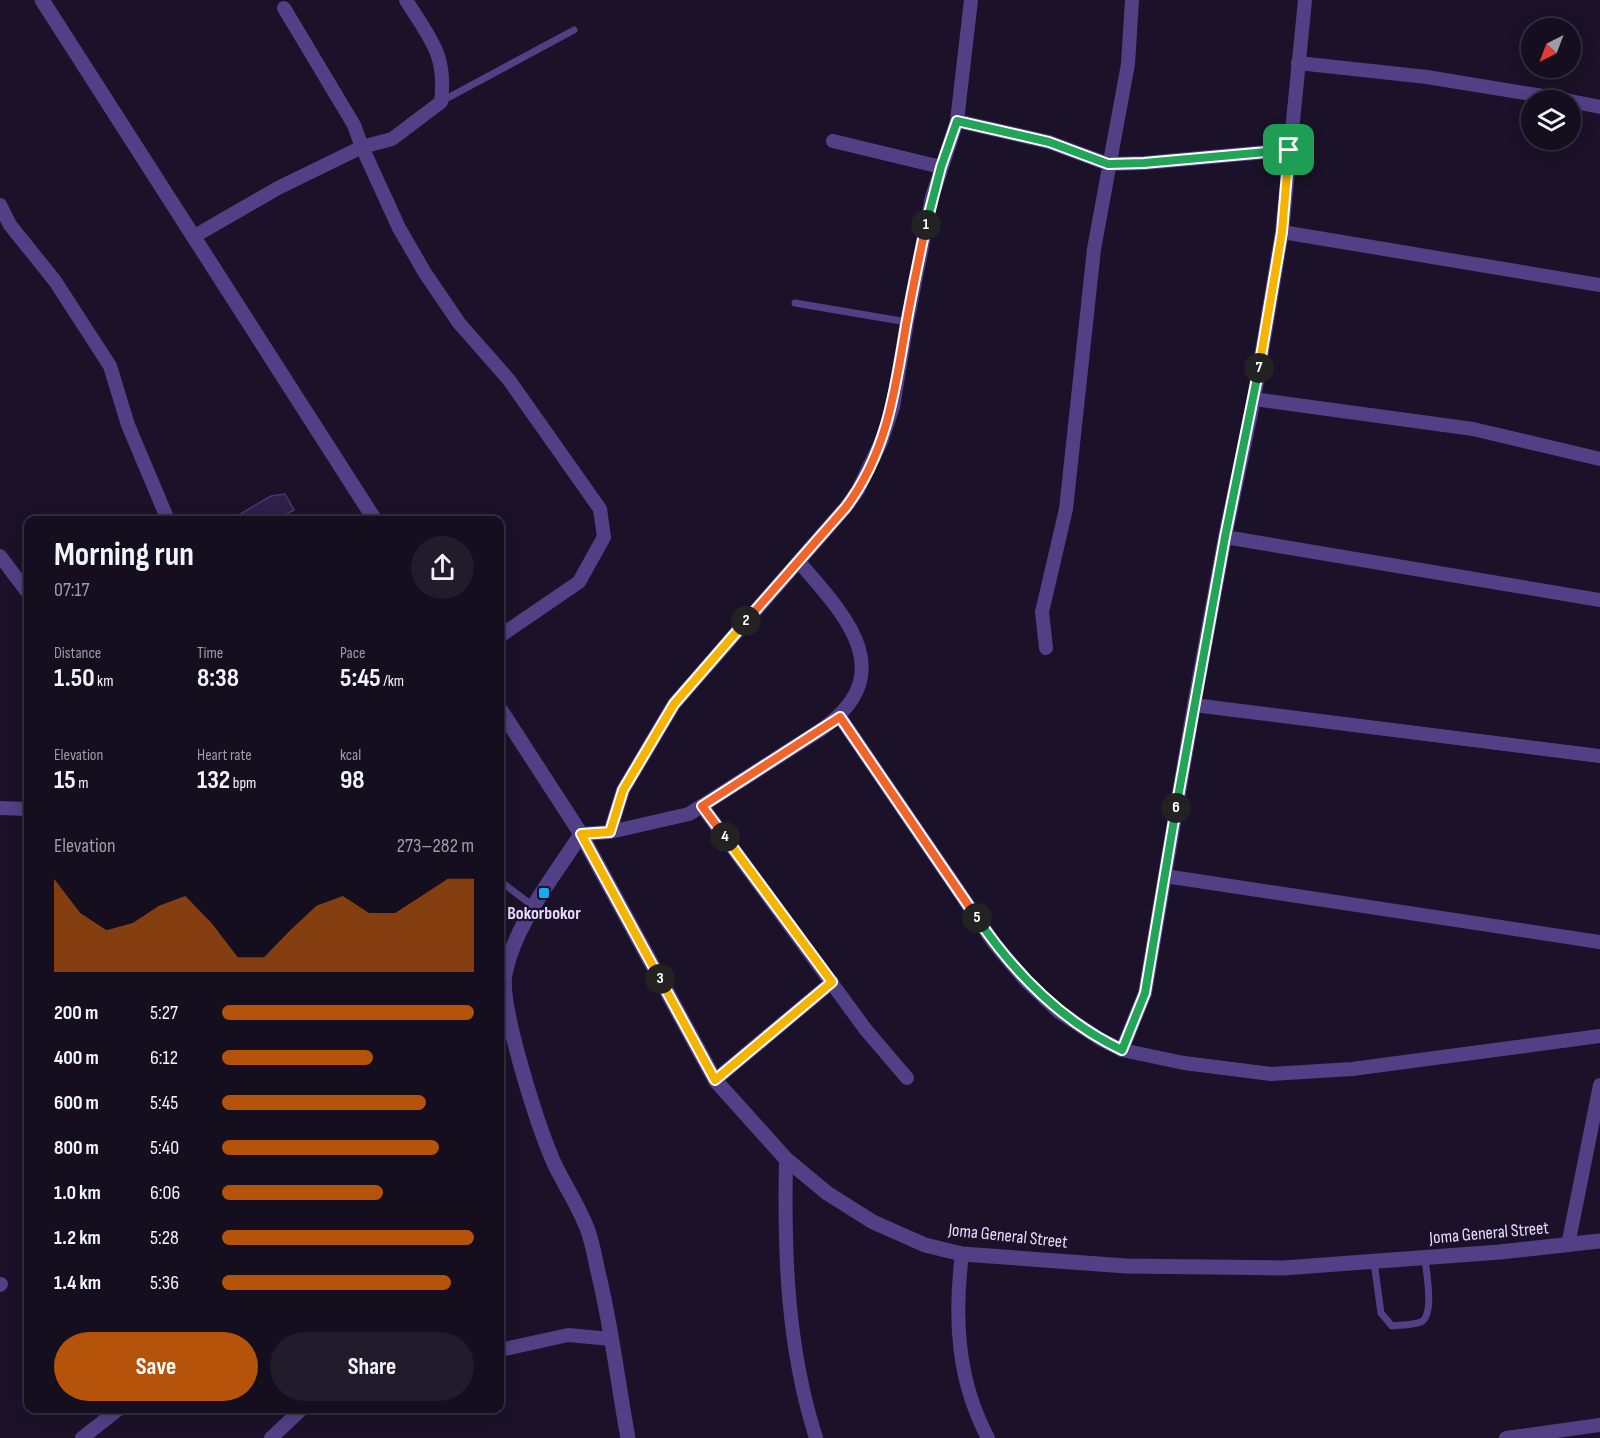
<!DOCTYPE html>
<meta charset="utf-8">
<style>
:root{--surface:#140e1f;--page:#211c2c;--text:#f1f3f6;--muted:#9d9ca4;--line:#332e3d;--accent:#b45309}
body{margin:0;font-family:"Sofia Sans Condensed",sans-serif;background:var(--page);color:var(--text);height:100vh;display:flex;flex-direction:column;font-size:22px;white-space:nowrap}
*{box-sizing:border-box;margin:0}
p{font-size:20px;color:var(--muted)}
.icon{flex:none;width:33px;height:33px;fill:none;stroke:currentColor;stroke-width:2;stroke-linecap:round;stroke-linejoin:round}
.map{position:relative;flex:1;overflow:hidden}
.drawer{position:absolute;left:24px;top:516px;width:480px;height:897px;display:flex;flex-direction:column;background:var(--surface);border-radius:12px;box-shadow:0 3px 15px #0003,0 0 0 2px var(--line)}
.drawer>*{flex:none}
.needle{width:39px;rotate:222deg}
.controls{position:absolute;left:1521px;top:18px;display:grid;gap:12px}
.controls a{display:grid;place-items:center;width:60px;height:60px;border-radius:50%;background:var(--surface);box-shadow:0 3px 15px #0003,0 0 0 2px var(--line);font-size:30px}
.pin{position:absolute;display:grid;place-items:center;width:51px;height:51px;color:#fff;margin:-26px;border-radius:12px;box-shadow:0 3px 9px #0006}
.km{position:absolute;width:30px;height:30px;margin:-15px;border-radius:50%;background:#222;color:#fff;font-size:16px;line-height:30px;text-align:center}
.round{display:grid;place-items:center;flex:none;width:63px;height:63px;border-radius:32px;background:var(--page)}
.head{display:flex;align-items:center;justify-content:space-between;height:102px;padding:0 30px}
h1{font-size:33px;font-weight:700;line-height:45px}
.figures{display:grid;grid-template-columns:repeat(3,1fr);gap:9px;height:102px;padding:6px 30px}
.figures div{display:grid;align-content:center}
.figures b{font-size:26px;font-weight:700}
.figures small{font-size:16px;font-weight:400}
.figures p{font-size:16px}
.chart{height:168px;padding:12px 30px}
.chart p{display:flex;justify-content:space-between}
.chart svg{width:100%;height:108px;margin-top:6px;fill:var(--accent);opacity:.7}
.cta{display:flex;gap:12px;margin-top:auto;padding:12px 30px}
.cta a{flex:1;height:69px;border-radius:36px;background:var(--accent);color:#fff;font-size:24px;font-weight:700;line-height:69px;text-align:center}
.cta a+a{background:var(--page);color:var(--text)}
ul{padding:0 30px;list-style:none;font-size:20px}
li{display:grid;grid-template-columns:96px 72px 1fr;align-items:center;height:45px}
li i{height:15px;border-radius:8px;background:var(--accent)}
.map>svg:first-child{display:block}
</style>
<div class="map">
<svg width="1600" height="1438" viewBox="0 0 1600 1438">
<rect width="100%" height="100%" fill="#1b1229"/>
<path fill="#301f49" stroke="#4d3373" stroke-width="1.5" d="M285 494 294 510 277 520H230L271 496Z"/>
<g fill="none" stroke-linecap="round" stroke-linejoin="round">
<g stroke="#514085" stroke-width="7">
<path d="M442 101 574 30"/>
<path d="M795 303 907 322"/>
<path d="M500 881 533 906"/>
<path d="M1374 1262 1381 1313 1392 1326C1401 1325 1413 1325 1421 1322 1435 1315 1426 1272 1425 1258"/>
</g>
<g stroke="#514085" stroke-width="14">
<path d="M284 8 354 125 362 147 399 228 425 273 459 323 509 380 600 509 604 537 579 582 500 636"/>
<path d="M1298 63 1427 77 1567 100"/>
<path d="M1570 101 1600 107"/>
<path d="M957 121 1049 142 1108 164 1144 163 1289 150"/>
<path d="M833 141 941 167"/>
<path d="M0 205 10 225 55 281 110 366 128 425 168 520"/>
<path d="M1282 232 1600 285"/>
<path d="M193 237 278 188 362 147 392 139 441 102C447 54 430 39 406 0"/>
<path d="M1254 399 1473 429 1600 459"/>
<path d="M1225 537 1600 600"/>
<path d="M0 556 28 593"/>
<path d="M1046 648 1042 612 1066 509 1094 249 1128 64 1132 0"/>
<path d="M1194 705 1600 756"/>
<path d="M840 717 994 943 1026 981 1059 1012 1100 1039 1122 1050 1184 1063 1271 1074 1352 1069 1600 1036"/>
<path d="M702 806 866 1030 907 1078"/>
<path d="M0 808 28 809"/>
<path d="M610 832 689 814 822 729C902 673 844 614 799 562"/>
<path d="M581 834 610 832 623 790 674 704 846 507 858 490 881 442 893 407 907 322 932 197 957 121 971 0"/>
<path d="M1165 876 1600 942"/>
<path d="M1122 1050 1145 993 1194 705 1225 537 1254 399 1282 232 1305 0"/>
<path d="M715 1080 832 982"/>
<path d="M786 1159C784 1254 787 1347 816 1438"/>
<path d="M1568 1245 1600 1085"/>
<path d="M962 1254C954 1318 957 1380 988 1438"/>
<path d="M0 1285 1 1284"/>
<path d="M500 1350 568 1335 611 1339"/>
<path d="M82 1438 120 1408"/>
<path d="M271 1438 303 1408"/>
<path d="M1506 1438 1600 1425"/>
</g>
<g stroke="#514085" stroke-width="15">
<path d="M42 0 375 520"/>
<path d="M500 709 581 834 715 1080 786 1159 827 1193 873 1222 925 1245 962 1254 1126 1266 1283 1268 1500 1252 1600 1241"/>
<path d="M581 834C554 877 515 923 505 974 499 1007 539 1129 554 1163 564 1184 578 1205 587 1228 593 1243 595 1260 599 1276 612 1330 618 1384 628 1438"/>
</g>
</g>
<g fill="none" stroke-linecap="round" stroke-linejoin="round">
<g stroke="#fff" stroke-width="12">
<path id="split-1" d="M926 225 941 167 957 121 1049 142 1108 164 1144 163 1289 150"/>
</g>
<g stroke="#fff" stroke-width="12">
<path id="split-2" d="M746 621 846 507C887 452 895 391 906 325 912 292 919 258 926 225"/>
</g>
<g stroke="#fff" stroke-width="12">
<path id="split-3" d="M660 979 581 834 610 832 623 790 674 704 746 621"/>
</g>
<g stroke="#fff" stroke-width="12">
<path id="split-4" d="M660 979 715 1080 832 982 725 837"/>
</g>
<g stroke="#fff" stroke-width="12">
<path id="split-5" d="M725 837 702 806 840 717 977 918"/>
</g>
<g stroke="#fff" stroke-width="12">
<path id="split-6" d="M977 918C1015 974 1061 1021 1122 1050L1145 993 1176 808"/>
</g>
<g stroke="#fff" stroke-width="12">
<path id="split-7" d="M1176 808 1225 537 1259 368"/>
</g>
<g stroke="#fff" stroke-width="12">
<path id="split-8" d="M1259 368 1282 232 1289 150"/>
</g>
<use href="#split-1" stroke="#22a559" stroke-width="8"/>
<use href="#split-2" stroke="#f0652b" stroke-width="8"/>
<use href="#split-3" stroke="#f5b400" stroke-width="8"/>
<use href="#split-4" stroke="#f5b400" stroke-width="8"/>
<use href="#split-5" stroke="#f0652b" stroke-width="8"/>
<use href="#split-6" stroke="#22a559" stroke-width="8"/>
<use href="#split-7" stroke="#22a559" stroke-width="8"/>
<use href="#split-8" stroke="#f5b400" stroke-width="8"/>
</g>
<rect fill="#15adf0" stroke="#1b1229" stroke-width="2" x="538" y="887" width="12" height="12" rx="3"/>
<g text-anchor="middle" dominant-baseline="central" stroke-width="4.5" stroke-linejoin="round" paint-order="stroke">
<g font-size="18" font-weight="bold" fill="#e7dcfd" stroke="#1b1229">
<text x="544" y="913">Bokorbokor</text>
</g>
<g font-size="18" fill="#e7dcfd" stroke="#1b1229">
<text transform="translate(1489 1233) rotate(-5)">Joma General Street</text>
<text transform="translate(1008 1236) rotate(6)">Joma General Street</text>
</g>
</g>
</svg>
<div class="controls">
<a><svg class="needle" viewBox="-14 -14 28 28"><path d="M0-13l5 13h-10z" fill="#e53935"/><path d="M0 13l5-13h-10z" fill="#9d9ca4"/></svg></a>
<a><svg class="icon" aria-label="layers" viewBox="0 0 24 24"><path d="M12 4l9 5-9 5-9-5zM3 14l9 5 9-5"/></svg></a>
</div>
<div class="pin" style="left:1289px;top:150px;background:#1e9e55"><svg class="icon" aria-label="arrive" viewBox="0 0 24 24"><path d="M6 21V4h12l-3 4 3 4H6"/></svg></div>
<b class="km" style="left:926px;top:225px">1</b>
<b class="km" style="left:746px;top:621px">2</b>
<b class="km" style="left:660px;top:979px">3</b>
<b class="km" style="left:725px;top:837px">4</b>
<b class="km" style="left:977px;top:918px">5</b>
<b class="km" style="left:1176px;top:808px">6</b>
<b class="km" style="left:1259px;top:368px">7</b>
<section class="drawer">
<div class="head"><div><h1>Morning run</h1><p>07:17</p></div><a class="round"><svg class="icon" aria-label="share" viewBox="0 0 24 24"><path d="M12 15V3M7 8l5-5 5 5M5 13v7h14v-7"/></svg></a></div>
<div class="figures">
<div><p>Distance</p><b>1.50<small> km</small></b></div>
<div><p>Time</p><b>8:38</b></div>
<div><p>Pace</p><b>5:45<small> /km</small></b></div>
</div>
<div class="figures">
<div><p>Elevation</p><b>15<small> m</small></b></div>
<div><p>Heart rate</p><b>132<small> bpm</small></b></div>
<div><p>kcal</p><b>98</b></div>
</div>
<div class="chart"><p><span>Elevation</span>273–282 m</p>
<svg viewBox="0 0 160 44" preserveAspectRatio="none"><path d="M0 44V6L10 20L20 27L30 24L40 17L50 13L60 24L70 38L80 38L90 27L100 17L110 13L120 20L130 20L140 13L150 6L160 6V44z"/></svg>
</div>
<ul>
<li><b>200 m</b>5:27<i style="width:100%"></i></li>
<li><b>400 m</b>6:12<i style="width:60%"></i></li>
<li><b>600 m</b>5:45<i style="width:81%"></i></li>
<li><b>800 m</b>5:40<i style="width:86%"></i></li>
<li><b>1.0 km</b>6:06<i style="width:64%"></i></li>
<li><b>1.2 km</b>5:28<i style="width:100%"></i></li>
<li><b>1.4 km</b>5:36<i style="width:91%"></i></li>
</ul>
<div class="cta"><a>Save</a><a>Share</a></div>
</section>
</div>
